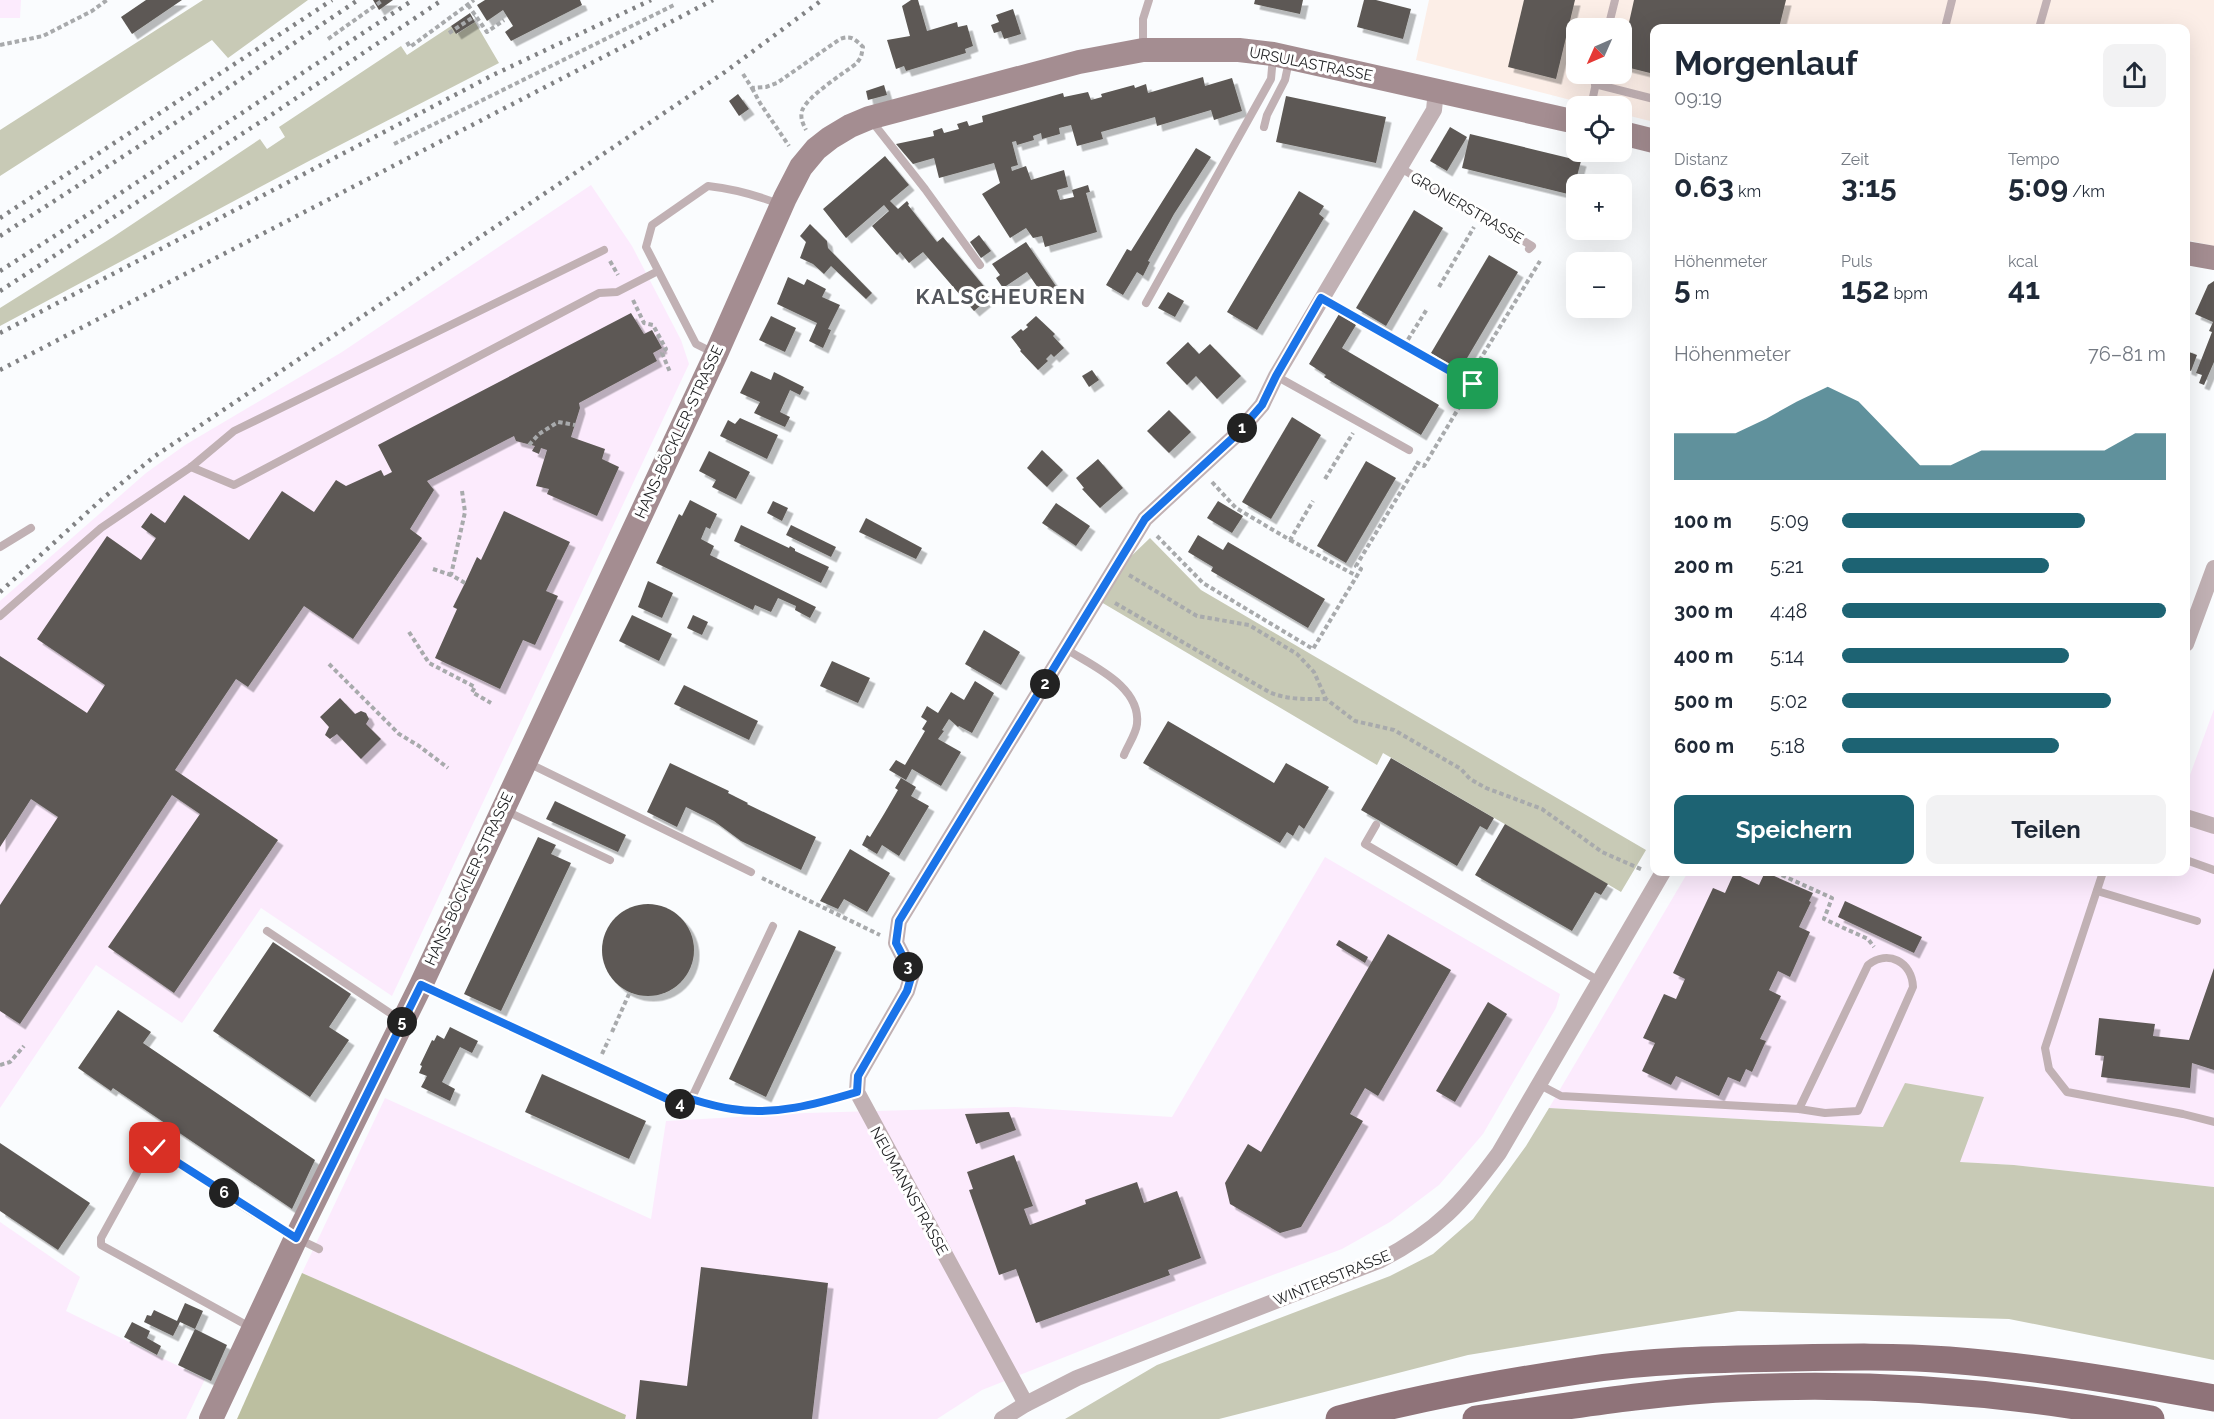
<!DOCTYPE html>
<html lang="de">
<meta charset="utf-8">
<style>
:root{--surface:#fff;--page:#f2f2f3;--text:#1f2937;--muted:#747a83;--accent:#1d6373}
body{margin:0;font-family:Raleway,sans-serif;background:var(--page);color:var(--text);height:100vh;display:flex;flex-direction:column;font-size:22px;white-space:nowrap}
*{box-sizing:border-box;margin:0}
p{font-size:20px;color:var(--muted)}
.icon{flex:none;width:33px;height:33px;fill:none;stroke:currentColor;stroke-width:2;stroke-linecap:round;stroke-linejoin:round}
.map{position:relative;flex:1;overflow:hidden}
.details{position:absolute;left:1650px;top:24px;width:540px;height:852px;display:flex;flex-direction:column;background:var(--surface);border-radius:12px;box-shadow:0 6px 24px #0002}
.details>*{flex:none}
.needle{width:39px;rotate:225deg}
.tools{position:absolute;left:1566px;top:18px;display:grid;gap:12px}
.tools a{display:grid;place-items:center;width:66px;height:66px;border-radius:12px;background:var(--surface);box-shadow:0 6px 24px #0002;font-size:30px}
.pin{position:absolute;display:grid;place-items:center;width:51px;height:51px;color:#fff;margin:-26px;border-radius:12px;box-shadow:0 3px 9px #0006}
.km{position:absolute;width:30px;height:30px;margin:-15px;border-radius:50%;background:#222;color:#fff;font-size:16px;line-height:30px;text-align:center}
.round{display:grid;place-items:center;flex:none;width:63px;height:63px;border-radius:12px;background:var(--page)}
.headline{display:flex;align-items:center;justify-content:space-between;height:102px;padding:0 24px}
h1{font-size:33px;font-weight:700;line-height:45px}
.figures{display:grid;grid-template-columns:repeat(3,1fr);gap:9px;height:102px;padding:6px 24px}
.figures div{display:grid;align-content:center}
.figures b{font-size:30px;font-weight:700}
.figures small{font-size:16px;font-weight:400}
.figures p{font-size:16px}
.chart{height:168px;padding:12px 24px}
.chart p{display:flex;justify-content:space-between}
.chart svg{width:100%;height:108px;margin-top:6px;fill:var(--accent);opacity:.7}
.action{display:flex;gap:12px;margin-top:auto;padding:12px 24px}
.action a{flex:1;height:69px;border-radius:12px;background:var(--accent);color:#fff;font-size:24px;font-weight:700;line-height:69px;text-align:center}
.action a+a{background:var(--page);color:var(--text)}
ul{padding:0 24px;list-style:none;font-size:20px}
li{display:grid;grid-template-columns:96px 72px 1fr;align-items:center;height:45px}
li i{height:15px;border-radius:8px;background:var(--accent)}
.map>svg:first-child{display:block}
</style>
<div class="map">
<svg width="2214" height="1419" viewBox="0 0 2214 1419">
<defs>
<filter id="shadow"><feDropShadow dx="5.5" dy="5.5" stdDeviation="0" flood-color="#0004"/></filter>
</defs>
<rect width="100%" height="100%" fill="#fafcfe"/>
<g fill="#fcebfd">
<path d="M0 0H21L20 18H0Z"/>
<path d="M591 185 632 246 681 340 689 364 392 996 261 908 182 1023 96 965 0 1108V601L146 473 185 445 342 352Z"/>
<path d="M2214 709V1187L2014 1165 1960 1162 1883 1127 1549 1108 1688 872H2186V786Z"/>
<path d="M1325 857 1560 994 1556 1008 1483 1134 1439 1185 1390 1222 1342 1249 1233 1290 982 1390 937 1419H625V1415L302 1273 385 1098 651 1219 666 1121 806 1113 1015 1107 1172 1117Z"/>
<path d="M0 1222 80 1277 66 1311 205 1379 186 1419H0Z"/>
</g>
<path fill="#fceee7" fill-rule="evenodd" d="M1429 0H2214V246L2186 240V28H1654V122L1622 114V106H1594L1416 60ZM1576 28H1622V74H1576Z"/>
<g fill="#c8cab6">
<path d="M203 0H308L228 58 212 40 0 176V130Z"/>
<path d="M475 22 499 63 309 161 0 326V308L113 237 260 139 267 149 285 137 279 127 401 46 407 55 451 26 457 34Z"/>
<path d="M1150 538 1201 590 1646 850 1621 892 1383 753 1377 765 1101 602 1123 564Z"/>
<path d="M1905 1083 1984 1097 1960 1162 2014 1165 2214 1187V1360L2009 1319 1738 1311 1468 1355 1219 1419H1065L1157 1365 1390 1276 1433 1254 1473 1219 1526 1146 1549 1108 1883 1127Z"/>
</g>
<path fill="#bcbfa0" d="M302 1273 626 1415 625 1419H237Z"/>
<g fill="#5d5954" filter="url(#shadow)">
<path d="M146 0H182L132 34 121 17Z"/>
<path d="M373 0H393L379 10Z"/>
<path d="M485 0H580L582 5 511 41 505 32 513 26 503 10 487 21 477 5Z"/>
<path d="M911 0H918L927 31 957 22 958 27 967 25 973 46 965 49 966 53 906 71 904 66 896 69 887 40 910 36 902 6Z"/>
<path d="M1255 0H1303L1300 14 1254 4Z"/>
<path d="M1364 0H1376L1411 9 1403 39 1357 27Z"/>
<path d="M1524 0H1575L1556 79 1508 67Z"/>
<path d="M1634 0H1786L1779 28H1654V74L1622 66V54Z"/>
<path d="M1013 9 1021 34 1004 39 1001 31 994 33 991 25 999 22 996 15Z"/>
<path d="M470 13 475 22 456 34 451 26Z"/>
<path d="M1203 77 1205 86 1232 78 1242 111 1214 120 1211 110 1157 126 1155 117 1101 132 1103 139 1077 146 1071 125 1059 128 1060 134 1042 139 1041 133 1033 136 1034 140 1017 145 1016 141 1012 142 1018 165 1011 167 1012 171 1026 166 1031 180 1064 170 1068 187 1057 190 1060 200 1074 197 1072 190 1088 185 1090 192 1086 193 1097 232 1045 247 1042 236 1033 238 1026 228 1010 238 982 194 1000 183 994 163 939 178 934 158 913 164 896 144 934 136 933 131 942 128 944 133 959 129 957 124 967 121 969 126 983 122 982 116 1063 93 1064 97 1088 92 1091 100 1102 97 1101 94 1134 85 1135 88 1146 84 1148 93Z"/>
<path d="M884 85 887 95 868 100 866 91Z"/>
<path d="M738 94 749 109 739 116 729 101Z"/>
<path d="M1286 96 1386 117 1376 163 1276 142Z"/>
<path d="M1450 127 1467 137 1447 171 1430 161Z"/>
<path d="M1470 134 1581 161 1572 195 1462 168Z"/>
<path d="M1196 148 1211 157 1174 214 1148 261 1150 262 1143 276 1137 272 1123 295 1106 285 1127 249 1131 251Z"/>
<path d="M885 156 909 185 890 201 898 209 907 201 909 204 908 205 937 242 943 237 992 296 974 311 923 252 909 263 900 252 897 255 872 226 889 211 884 205 846 238 823 209Z"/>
<path d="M1299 191 1324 206 1319 214 1324 218 1257 330 1227 312Z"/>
<path d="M1414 210 1443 228 1386 326 1356 308Z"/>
<path d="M810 224 827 241 828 248 872 293 866 299 831 266 824 274 813 264 800 258 806 242 800 236Z"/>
<path d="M979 235 991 251 981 258 970 242Z"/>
<path d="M1026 242 1058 289 1045 298 1027 272 1003 288 996 278 1000 275 992 264Z"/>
<path d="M1489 255 1518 272 1460 370 1431 353Z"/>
<path d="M788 277 804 285 807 279 826 289 822 297 840 305 828 329 831 330 823 348 809 341 817 323 777 304Z"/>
<path d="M2214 281V362L2204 385 2199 383 2202 375 2196 373 2212 332 2209 331 2213 322 2195 314 2208 285Z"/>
<path d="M1168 292 1184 301 1175 317 1158 308Z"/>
<path d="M631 313 644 334 652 330 662 348 653 353 657 361 579 403 580 408 571 437 605 449 602 459 619 467 597 516 547 494 549 489 536 486 547 450 541 448 539 454 532 451 535 446 516 441 514 436 427 481 434 490 410 529 422 538 353 639 304 606 248 687 236 679 175 770 278 840 174 993 108 947 200 814 172 795 20 1024 0 1011V905L58 817 31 799 0 847V656L87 713 105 685 37 639 107 536 141 560 156 538 141 527 151 513 165 523 184 495 249 540 282 491 314 512 336 480 346 486 381 470 384 476 392 472 378 445Z"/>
<path d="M1339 314 1356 325 1342 348 1439 405 1421 435 1324 377 1326 375 1309 364Z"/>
<path d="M771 316 796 328 785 352 759 340Z"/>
<path d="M1036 316 1055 334 1053 336 1064 348 1054 357 1051 354 1046 359 1048 361 1038 370 1020 351 1021 350 1011 337 1021 329 1023 331 1028 327 1026 325Z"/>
<path d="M1188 342 1199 354 1210 344 1241 376 1217 399 1196 376 1187 385 1166 363Z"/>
<path d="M2186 347 2190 349 2189 352 2197 355 2191 371 2186 369Z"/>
<path d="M1092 370 1099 380 1089 387 1082 376Z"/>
<path d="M751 371 771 380 774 372 804 387 800 395 790 390 780 412 790 417 785 427 754 413 760 402 740 393Z"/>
<path d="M1169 410 1191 432 1169 453 1147 431Z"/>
<path d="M1292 417 1321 435 1271 519 1242 502Z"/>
<path d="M740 418 778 435 767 459 720 436 728 420 735 424Z"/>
<path d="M1042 450 1063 470 1047 487 1027 468Z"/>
<path d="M709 451 750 472 736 499 712 487 716 480 699 471Z"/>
<path d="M1098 459 1123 488 1100 508 1082 489 1084 488 1076 478Z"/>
<path d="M1366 461 1396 478 1346 563 1317 546Z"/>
<path d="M690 500 717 514 710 529 706 527 701 539 714 546 710 555 816 607 810 618 795 610 796 606 778 598 771 612 755 605 753 610 656 563 679 514 682 516Z"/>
<path d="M773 501 788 508 782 521 767 513Z"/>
<path d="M1218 501 1243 516 1232 533 1207 518Z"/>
<path d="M1056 503 1090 526 1076 546 1042 523Z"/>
<path d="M504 511 570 542 546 591 558 596 535 645 523 640 500 689 435 658 457 609 453 607 465 583 477 557 481 560Z"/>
<path d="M866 518 922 548 916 559 859 532Z"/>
<path d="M741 525 789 548 790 546 795 549V551L829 567 821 583 734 541Z"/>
<path d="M791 525 836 547 831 557 786 535Z"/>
<path d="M1198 535 1223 550 1228 542 1325 599 1308 628 1211 571 1213 567 1188 552Z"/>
<path d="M648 581 673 593 662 618 638 607Z"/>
<path d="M632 615 672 634 659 661 619 641Z"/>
<path d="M693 615 708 622 702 635 687 628Z"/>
<path d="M984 630 1020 652 1001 685 965 664Z"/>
<path d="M832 661 870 678 858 703 820 686Z"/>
<path d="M975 681 994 693 972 733 959 726 958 727 949 719 942 730 944 731 938 739 961 752 941 786 912 769 906 780 889 770 896 760 905 765 925 731 922 729 927 721 921 717 927 706 938 713 951 692 964 700Z"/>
<path d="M684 685 758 721 749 740 674 704Z"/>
<path d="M340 698 355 714 361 711 366 713 369 719 366 724 381 739 361 759 337 734 330 739 325 735 329 727 320 717Z"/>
<path d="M1168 721 1274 783 1286 763 1329 787 1304 829 1299 825 1293 836 1287 832 1280 843 1143 763Z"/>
<path d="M1391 758 1494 818 1487 830 1480 826 1457 866 1361 810Z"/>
<path d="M670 763 729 791 728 793 748 803 747 804 816 837 801 870 741 841 714 821 686 807 677 827 647 812Z"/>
<path d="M901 778 916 787 911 796 929 806 899 856 882 845 877 854 862 845 867 835 870 837 884 814 898 790 895 788Z"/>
<path d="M555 801 626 835 618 852 546 819Z"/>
<path d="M1505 824 1608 884 1601 895 1595 892 1572 931 1475 875Z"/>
<path d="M538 837 556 845 551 854 571 863 501 1011 464 994Z"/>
<path d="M850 849 890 873 867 912 844 899 838 909 820 901Z"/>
<path d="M1765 872 1813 893 1809 901 1811 902 1799 927 1810 932 1790 977 1778 971 1769 990 1781 996 1760 1039 1766 1041 1752 1072 1746 1069 1740 1082 1728 1077 1719 1096 1676 1076 1671 1085 1642 1071 1655 1043 1643 1038 1664 994 1676 999 1685 979 1673 973 1713 888 1725 893 1734 873 1759 885Z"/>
<path d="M1845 901 1922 937 1914 953 1838 917Z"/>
<circle cx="648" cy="950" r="46"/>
<path d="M799 930 836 947 766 1097 729 1079Z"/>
<path d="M1388 934 1451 970 1378 1096 1365 1088 1350 1114 1363 1121 1301 1227 1280 1233 1230 1204 1225 1183 1248 1144 1261 1152Z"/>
<path d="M1339 940 1368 957 1365 963 1336 945Z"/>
<path d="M273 942 351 994 329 1027 349 1040 310 1097 213 1031Z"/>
<path d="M2214 968V1070L2192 1063 2190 1088 2101 1077 2104 1056 2095 1055 2099 1018 2155 1024 2153 1036 2189 1040Z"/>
<path d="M1488 1002 1507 1014 1455 1102 1436 1091Z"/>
<path d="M118 1010 151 1032 143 1043 315 1160 292 1209 113 1088 111 1091 78 1068Z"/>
<path d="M450 1027 478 1041 472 1053 460 1047 442 1082 455 1089 450 1101 421 1087 427 1076 419 1073 422 1066 420 1065 432 1040 434 1041 437 1035 444 1039Z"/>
<path d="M542 1074 646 1121 629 1159 525 1112Z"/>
<path d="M1009 1112 1016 1130 976 1144 965 1114Z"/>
<path d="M0 1143 90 1203 58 1250 0 1211Z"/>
<path d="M1014 1155 1033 1206 1024 1209 1030 1225 1086 1204 1085 1200 1137 1182 1144 1203 1177 1191 1201 1258 1168 1270 1170 1275 1036 1323 1016 1269 999 1275 969 1190 973 1189 967 1172Z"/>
<path d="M701 1267 828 1283 812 1419H636L640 1380 687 1386Z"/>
<path d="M185 1303 203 1311 195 1329 180 1322 173 1336 144 1322 147 1315 151 1316 154 1310 177 1321Z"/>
<path d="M132 1322 150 1331 147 1338 161 1346 157 1355 124 1337Z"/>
<path d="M195 1329 227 1345 211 1381 178 1365Z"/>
</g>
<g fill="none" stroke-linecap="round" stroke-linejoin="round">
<g stroke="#a8aaac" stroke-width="4" stroke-dasharray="4.5 3" stroke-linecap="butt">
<path d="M468 5 487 32 504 20"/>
<path d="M449 33 475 16"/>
<path d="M328 39 383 0"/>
<path d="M407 42 410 47 474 0"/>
<path d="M0 45 43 36 92 11 107 0"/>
<path d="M743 74 752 88 766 87 777 83 840 39C851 35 855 39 863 47L861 57 857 63C844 73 806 97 802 111 800 118 803 124 806 130"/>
<path d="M752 88 760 103 789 146"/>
<path d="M394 144 676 4"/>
<path d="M610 261 618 275"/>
<path d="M1439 287 1474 227"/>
<path d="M633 300 644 323 653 325 666 349 662 353 670 372"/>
<path d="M1337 308 1467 381"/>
<path d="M1404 346 1427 309"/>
<path d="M529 445 539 434 558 422 575 425"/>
<path d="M1416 462 1424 466 1473 384 1467 381 1540 261"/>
<path d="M1325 479 1353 433"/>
<path d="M1212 482 1236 508 1290 540 1313 501"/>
<path d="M462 491 465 512 451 575 465 583"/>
<path d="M1157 536 1203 583 1313 649 1361 569 1356 566 1418 463"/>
<path d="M1290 540 1357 576"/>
<path d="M433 569 451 575"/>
<path d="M1129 575 1197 616 1249 625 1297 654 1314 672 1326 699 1355 721 1394 730 1461 769 1470 779 1486 788 1542 809 1602 852 1643 870"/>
<path d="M1115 603 1269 692C1287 700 1306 699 1326 699"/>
<path d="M409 632 429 663 475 687 472 692 491 703"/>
<path d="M329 664 399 734 419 746 448 768"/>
<path d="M1775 872 1832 898 1824 919 1868 939 1874 947"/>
<path d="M762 878 880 935"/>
<path d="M612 1032 629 994"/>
<path d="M602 1054 609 1039"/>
<path d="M0 1065 10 1062 24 1046"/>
<path d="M705 1103C753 1115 792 1111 839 1097"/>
</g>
<g stroke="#c1b1b4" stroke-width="8">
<path d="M1608 28 1615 0"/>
<path d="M1945 28 1952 0"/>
<path d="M2039 28 2047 0"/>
<path d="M1143 49V19L1149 0"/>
<path d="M1595 84 1654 99"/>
<path d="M1591 106 1598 74"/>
<path d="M870 119 925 189 980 265"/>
<path d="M1264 127 1267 115 1285 80 1289 61"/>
<path d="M1399 167 1532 246 1529 249"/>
<path d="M1146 303 1271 79 1273 57"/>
<path d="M714 353 696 344 646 247 652 225 708 186C734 189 757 195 781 205"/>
<path d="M1276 376 1409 450"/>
<path d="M191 467 234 485 599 293 617 292 658 271"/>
<path d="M0 547 31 528"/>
<path d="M0 616 101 528 191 467 234 431 604 250"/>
<path d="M1066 649C1092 666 1141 686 1137 724 1136 734 1128 745 1124 755"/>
<path d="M528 763 751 872"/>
<path d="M504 810 610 860"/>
<path d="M1376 825 1365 844 1599 981"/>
<path d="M2186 860 2214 870"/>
<path d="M2103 872 2045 1048 2049 1069 2067 1092 2183 1114 2214 1122"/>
<path d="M2097 891 2197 921"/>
<path d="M267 931 402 1021"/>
<path d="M424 986 687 1108 773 926"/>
<path d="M1540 1085 1561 1096 1799 1109 1825 1113 1858 1111 1913 987C1912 962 1888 949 1868 965L1799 1109"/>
<path d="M250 1327 101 1245V1238L150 1149 155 1147C208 1183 261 1222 319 1249"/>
</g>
<g stroke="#c1b1b4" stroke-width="16">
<path d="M2186 644 2214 568"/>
<path d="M2186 817 2214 826"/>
<path d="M1026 1404 857 1092 858 1076 907 991 912 974 896 943 899 921 1145 519 1236 435 1262 405 1276 376 1434 110 1436 90"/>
<path d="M1002 1419 1026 1404 1077 1378 1381 1260C1437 1231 1463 1202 1499 1153L1663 872"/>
</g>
<g stroke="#a48d91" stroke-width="24">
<path d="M1622 133 1654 141"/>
<path d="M2186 253 2214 258"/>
<path d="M211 1419 296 1238 421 985 716 354 785 198 801 167 816 149 830 138 850 126 869 118 1079 62 1143 50H1239L1273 54 1576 122"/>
</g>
<g stroke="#8f7379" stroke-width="27">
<path d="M1339 1419C1417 1398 1498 1383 1578 1371 1648 1360 1720 1359 1791 1358 1844 1357 1897 1356 1949 1360 2038 1367 2126 1382 2214 1398"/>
<path d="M1476 1419C1563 1407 1651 1392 1739 1388 1876 1382 2017 1393 2151 1419"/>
</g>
<g stroke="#818284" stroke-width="4.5" stroke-dasharray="3 6" stroke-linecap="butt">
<path d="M0 218 332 0"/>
<path d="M0 236 195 110 358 0"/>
<path d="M0 271 95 210 413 0"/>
<path d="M0 291 271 115 442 0"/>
<path d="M0 333 493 75 651 0"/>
<path d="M0 370 713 0"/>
<path d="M0 592 102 499 155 456 725 72 822 0"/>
</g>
</g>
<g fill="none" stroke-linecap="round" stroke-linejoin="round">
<g stroke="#fff" stroke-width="12">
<path id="route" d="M155 1148 296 1238 421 985 687 1108 691 1099C704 1103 718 1107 732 1109 774 1116 817 1104 857 1092L858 1076 907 991 912 974 896 943 899 921 1145 519 1236 435 1262 405 1276 376 1321 298 1473 384"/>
</g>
<use href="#route" stroke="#1a73e8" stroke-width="8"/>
</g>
<g text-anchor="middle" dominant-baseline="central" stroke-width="6" stroke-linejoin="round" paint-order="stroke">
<g font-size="15" fill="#222325" stroke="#fff">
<text transform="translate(1311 64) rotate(11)">URSULASTRASSE</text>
<text transform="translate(1467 208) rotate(30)">GRONERSTRASSE</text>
<text transform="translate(679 432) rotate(-65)">HANS-BÖCKLER-STRASSE</text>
<text transform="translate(469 879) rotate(-65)">HANS-BÖCKLER-STRASSE</text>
<text transform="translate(909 1191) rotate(61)">NEUMANNSTRASSE</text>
<text transform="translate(1332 1278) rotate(-22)">WINTERSTRASSE</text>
</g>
<g font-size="21" font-weight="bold" letter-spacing="1.5" fill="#54575d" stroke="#fff">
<text x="1001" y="296">KALSCHEUREN</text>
</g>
</g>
</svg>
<div class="tools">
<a><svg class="needle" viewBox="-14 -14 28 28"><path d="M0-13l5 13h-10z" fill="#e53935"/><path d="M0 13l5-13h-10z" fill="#747a83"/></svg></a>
<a><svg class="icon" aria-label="locate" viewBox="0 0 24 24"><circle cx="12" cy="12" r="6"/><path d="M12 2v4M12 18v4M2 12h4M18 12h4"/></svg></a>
<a>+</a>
<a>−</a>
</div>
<div class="pin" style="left:1473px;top:384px;background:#1e9e55"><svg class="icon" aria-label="arrive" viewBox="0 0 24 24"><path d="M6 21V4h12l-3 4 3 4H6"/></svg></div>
<div class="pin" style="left:155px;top:1148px;background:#d93025"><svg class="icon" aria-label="check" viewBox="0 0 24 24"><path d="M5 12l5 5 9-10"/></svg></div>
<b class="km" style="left:1242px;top:428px">1</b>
<b class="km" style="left:1045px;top:684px">2</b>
<b class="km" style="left:908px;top:967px">3</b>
<b class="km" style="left:680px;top:1104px">4</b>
<b class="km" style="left:402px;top:1022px">5</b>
<b class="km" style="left:224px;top:1193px">6</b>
<section class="details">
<div class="headline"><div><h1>Morgenlauf</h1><p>09:19</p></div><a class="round"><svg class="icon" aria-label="share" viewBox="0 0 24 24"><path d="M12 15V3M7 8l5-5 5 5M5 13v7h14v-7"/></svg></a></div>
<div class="figures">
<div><p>Distanz</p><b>0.63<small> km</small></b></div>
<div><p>Zeit</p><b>3:15</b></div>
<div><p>Tempo</p><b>5:09<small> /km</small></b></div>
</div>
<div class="figures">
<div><p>Höhenmeter</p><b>5<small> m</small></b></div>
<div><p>Puls</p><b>152<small> bpm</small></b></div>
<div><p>kcal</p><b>41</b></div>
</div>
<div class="chart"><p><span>Höhenmeter</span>76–81 m</p>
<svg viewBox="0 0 160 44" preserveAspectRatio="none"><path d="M0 44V25L10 25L20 25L30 19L40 12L50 6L60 12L70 25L80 38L90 38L100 32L110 32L120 32L130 32L140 32L150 25L160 25V44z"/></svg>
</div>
<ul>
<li><b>100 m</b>5:09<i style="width:75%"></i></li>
<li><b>200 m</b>5:21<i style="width:64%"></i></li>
<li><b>300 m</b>4:48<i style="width:100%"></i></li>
<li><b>400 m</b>5:14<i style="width:70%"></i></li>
<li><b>500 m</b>5:02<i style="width:83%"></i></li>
<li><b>600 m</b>5:18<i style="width:67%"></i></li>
</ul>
<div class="action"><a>Speichern</a><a>Teilen</a></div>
</section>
</div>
